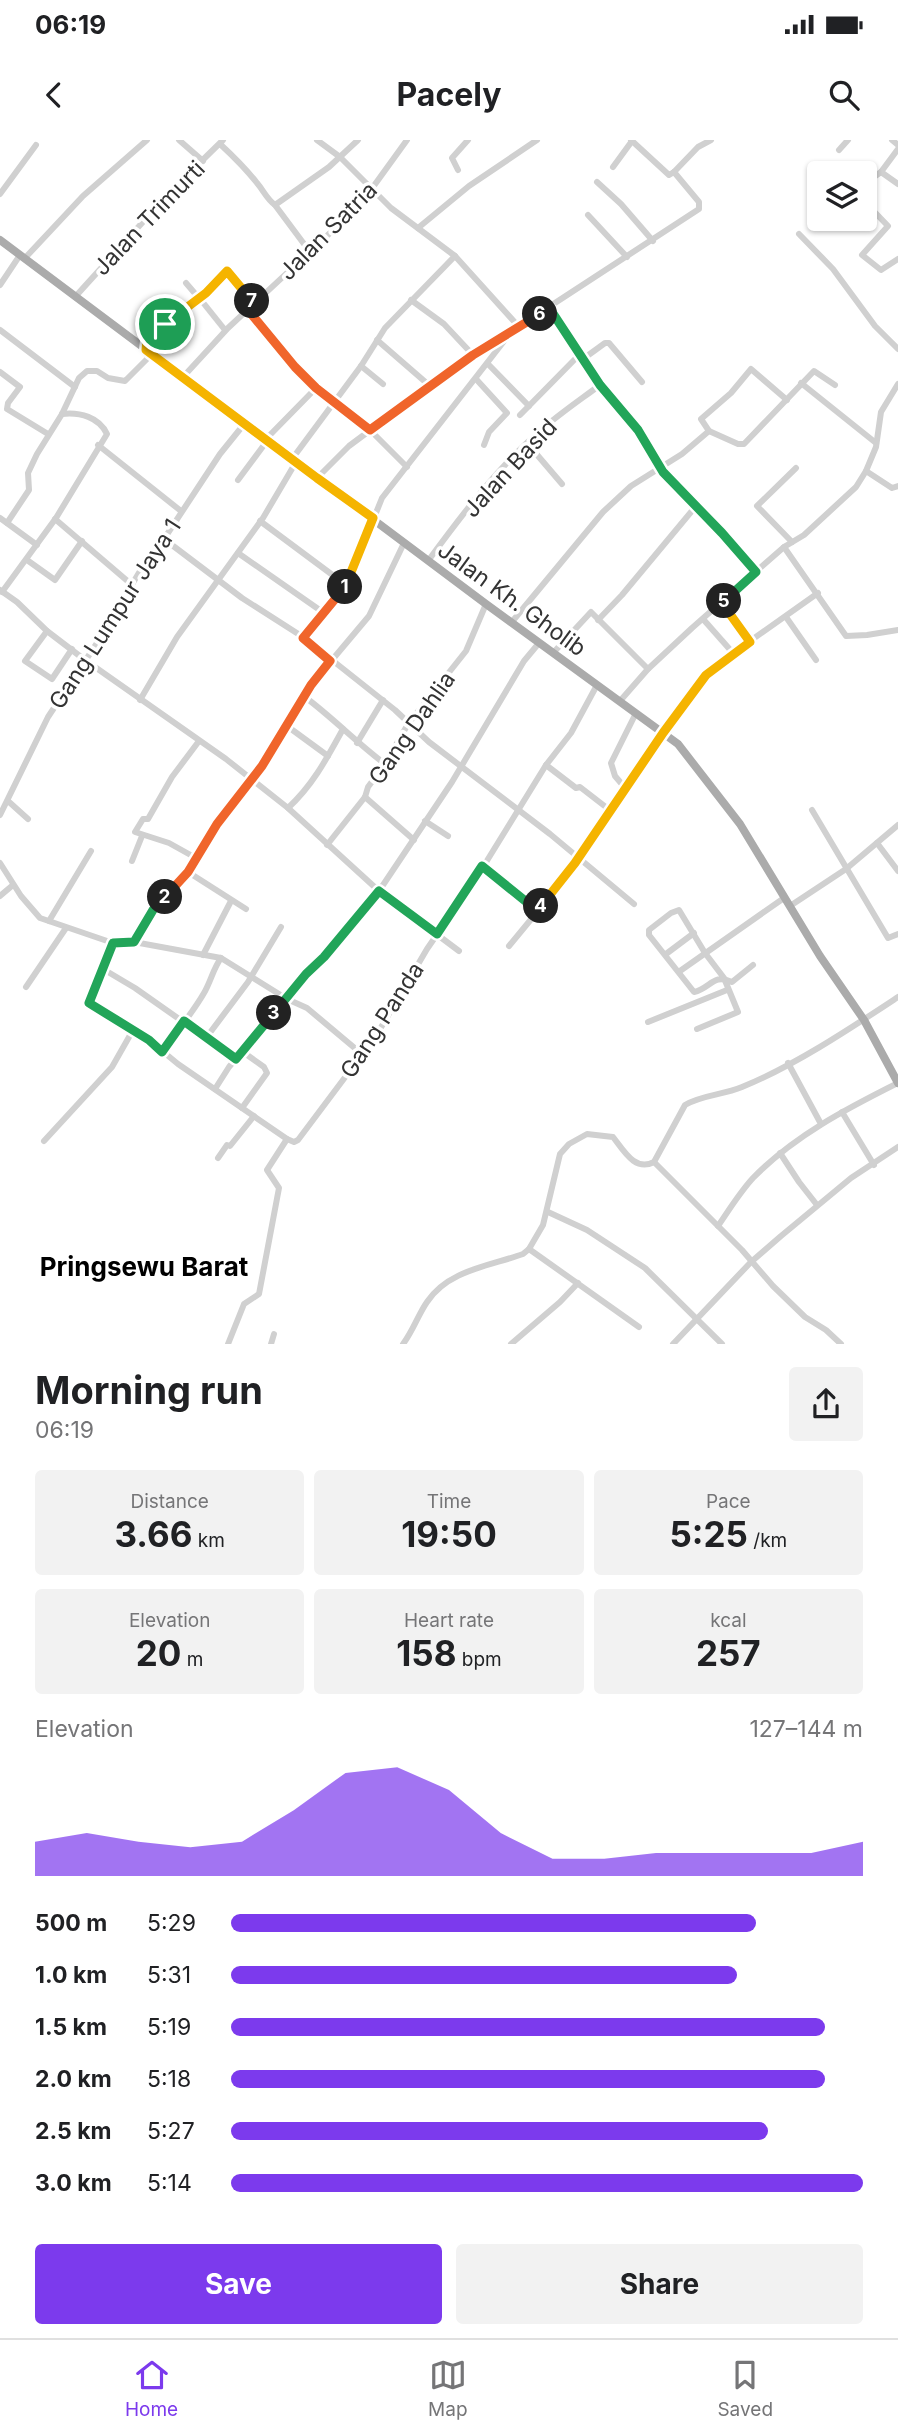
<!DOCTYPE html>
<meta charset="utf-8">
<style>
:root{--surface:#fff;--page:#f2f2f2;--text:#202124;--muted:#757577;--line:#e0e0e0;--accent:#7c3aed}
body{margin:0;font-family:Inter,sans-serif;background:var(--page);color:var(--text);height:100vh;display:flex;flex-direction:column;font-size:26px;white-space:nowrap}
*{box-sizing:border-box;margin:0}
p{font-size:23px;color:var(--muted)}
.icon{flex:none;width:38px;height:38px;fill:none;stroke:currentColor;stroke-width:2;stroke-linecap:round;stroke-linejoin:round}
.map{position:relative;height:1204px;overflow:hidden}
.sheet{display:flex;flex-direction:column;background:var(--surface);flex:1}
.sheet>*{flex:none}
.controls{position:absolute;left:807px;top:21px;display:grid;gap:14px}
.controls a{display:grid;place-items:center;width:70px;height:70px;border-radius:7px;background:var(--surface);box-shadow:0 2px 5px #0004;font-size:35px}
.pin{position:absolute;display:grid;place-items:center;width:60px;height:60px;color:#fff;margin:-30px;border:4px solid #fff;border-radius:50%;box-shadow:0 2px 7px #0007}
.km{position:absolute;width:35px;height:35px;margin:-18px;border-radius:50%;background:#222;color:#fff;font-size:19px;line-height:35px;text-align:center}
.round{display:grid;place-items:center;flex:none;width:74px;height:74px;border-radius:7px;background:var(--page)}
.head{display:flex;align-items:center;justify-content:space-between;height:119px;padding:0 35px}
h1{font-size:38px;font-weight:700;line-height:52px}
.metrics{display:grid;grid-template-columns:repeat(3,1fr);gap:10px;height:119px;padding:7px 35px}
.metrics div{display:grid;align-content:center;border-radius:7px;background:var(--page);text-align:center}
.metrics b{font-size:35px;font-weight:700}
.metrics small{font-size:19px;font-weight:400}
.metrics p{font-size:19px}
.chart{height:196px;padding:14px 35px}
.chart p{display:flex;justify-content:space-between}
.chart svg{width:100%;height:126px;margin-top:7px;fill:var(--accent);opacity:.7}
.cta{display:flex;gap:14px;margin-top:auto;padding:14px 35px}
.cta a{flex:1;height:80px;border-radius:7px;background:var(--accent);color:#fff;font-size:28px;font-weight:700;line-height:80px;text-align:center}
.cta a+a{background:var(--page);color:var(--text)}
ul{padding:0 35px;list-style:none;font-size:23px}
li{display:grid;grid-template-columns:112px 84px 1fr;align-items:center;height:52px}
li i{height:18px;border-radius:9px;background:var(--accent)}
.status{display:flex;justify-content:space-between;align-items:center;height:49px;padding:0 35px;background:var(--surface);direction:ltr}
.status svg{height:19px;fill:currentColor}
header{display:flex;justify-content:space-between;align-items:center;height:91px;padding:0 35px;background:var(--surface);font-size:32px;font-weight:700}
.dock{display:flex;justify-content:space-around;align-items:center;height:98px;border-top:2px solid var(--line);background:var(--surface);font-size:19px;color:var(--muted)}
.dock a{display:grid;justify-items:center;gap:4px}
.dock .active{color:var(--accent)}
.map>svg:first-child{display:block}
</style>
<div class="status"><b>06:19</b><svg viewBox="0 0 49 12"><path d="M0 12V9h3v3zM5 12V6h3v6zM10 12V3h3v9zM15 12V0h3v12zM26 1h20v11H26zM47 4h2v5h-2z"/></svg></div>
<header><svg class="icon" aria-label="back" viewBox="0 0 24 24"><path d="M15 5l-7 7 7 7"/></svg>Pacely<svg class="icon" aria-label="search" viewBox="0 0 24 24"><circle cx="10" cy="10" r="6"/><path d="M15 15l6 6"/></svg></header>
<div class="map">
<svg width="898" height="1204" viewBox="0 0 898 1204">
<rect width="100%" height="100%" fill="#fff"/>
<g fill="none" stroke-linecap="round" stroke-linejoin="round">
<g stroke="#d0d0d0" stroke-width="6">
<path d="M179 0 203 21"/>
<path d="M317 0 340 17 391 68 455 116 520 188"/>
<path d="M631 0 669 35 674 32"/>
<path d="M892 0 898 5"/>
<path d="M220 4C233 16 246 29 257 43 264 51 266 58 275 65"/>
<path d="M839 10 848 0"/>
<path d="M613 27 632 1"/>
<path d="M458 30 452 18 468 0"/>
<path d="M674 32 698 7 711 0"/>
<path d="M881 32 898 44"/>
<path d="M597 42 621 64 653 101"/>
<path d="M864 44 881 32 898 9"/>
<path d="M0 54 36 5"/>
<path d="M864 61 888 86 862 115 881 130 898 119"/>
<path d="M588 75 627 117"/>
<path d="M418 88 469 46 537 0"/>
<path d="M799 94 833 129 875 186 898 209"/>
<path d="M310 112 275 65 329 27 358 0"/>
<path d="M25 118 83 56 147 0"/>
<path d="M186 143 198 157"/>
<path d="M0 145 20 115"/>
<path d="M75 157 170 52 223 0"/>
<path d="M201 160 225 190"/>
<path d="M411 160 444 184 473 215"/>
<path d="M550 169 600 245 638 290 663 332 722 393 756 432"/>
<path d="M248 170 295 227 316 248 370 290 407 327"/>
<path d="M0 190 75 247"/>
<path d="M377 200 430 246"/>
<path d="M583 219 605 203H609L642 242"/>
<path d="M488 224 529 266"/>
<path d="M361 226 383 244"/>
<path d="M0 232 20 247 8 263 7 269 48 294"/>
<path d="M183 237 228 188 360 65 407 0"/>
<path d="M476 239 507 273 489 292 484 305"/>
<path d="M801 243 876 303"/>
<path d="M520 275 580 214"/>
<path d="M709 291 701 279 731 253 751 229 787 260"/>
<path d="M527 303 562 344"/>
<path d="M98 305 181 371"/>
<path d="M295 315 361 226 385 188 455 116"/>
<path d="M866 331 892 348 898 346"/>
<path d="M317 338 349 306 443 236 699 69V62L674 32"/>
<path d="M238 340 264 305 266 299 316 248"/>
<path d="M0 378 37 405"/>
<path d="M55 379 131 444"/>
<path d="M260 381 346 445"/>
<path d="M7 383 29 350 28 333 37 314 62 274 79 238 87 231H97L108 238 125 241 147 219V201L198 157 207 153 227 131 254 164"/>
<path d="M164 399 242 458 303 497 395 570 429 602 550 694 634 764"/>
<path d="M792 402 757 366 796 328"/>
<path d="M784 407 846 496 867 495 898 490"/>
<path d="M238 413 324 473"/>
<path d="M27 420 55 440 82 401"/>
<path d="M428 421C461 376 498 327 540 291 559 274 580 260 600 245"/>
<path d="M0 450 17 462 47 491 85 520 226 619 288 668 379 751 459 811"/>
<path d="M2 452 56 378 107 294C99 277 80 272 62 274"/>
<path d="M722 463 750 502"/>
<path d="M786 477 816 520"/>
<path d="M703 479 733 513"/>
<path d="M598 480 622 455 696 366"/>
<path d="M511 483 603 372 631 346 682 314 709 291 738 304H744L814 231 835 245"/>
<path d="M47 491 25 521 52 539 72 509"/>
<path d="M303 497 343 451 349 440 382 358 511 192"/>
<path d="M553 513 591 472 648 529"/>
<path d="M305 557C333 578 357 603 385 624"/>
<path d="M140 560 177 497 263 378 296 322"/>
<path d="M620 561 648 529 692 488 784 407 804 395 856 347 866 331 876 307 881 272 898 244"/>
<path d="M287 586 328 616"/>
<path d="M357 603 383 560"/>
<path d="M546 625 576 648 580 647 611 671"/>
<path d="M626 649 615 636 611 623 636 573"/>
<path d="M365 657 414 700"/>
<path d="M8 661 28 679"/>
<path d="M288 668C313 645 327 618 343 589"/>
<path d="M812 670 888 798 898 794"/>
<path d="M0 675 48 577 97 503 143 426 164 399 220 314 245 283"/>
<path d="M425 681 448 696"/>
<path d="M877 703 898 731"/>
<path d="M327 705 365 657 368 647 385 624 408 584 466 511 486 464"/>
<path d="M196 718 169 703 135 692 143 679H148L172 637 199 601"/>
<path d="M132 721 142 696"/>
<path d="M0 723 21 756 40 778 113 803 134 802 221 818 287 859 307 868 363 915"/>
<path d="M482 726 538 769"/>
<path d="M188 732 246 769"/>
<path d="M0 756 13 745"/>
<path d="M790 766 846 729 898 685"/>
<path d="M49 781 91 711"/>
<path d="M134 802 153 770 188 732 217 684 262 627 311 545 369 476 404 403"/>
<path d="M113 803 89 863 149 900 178 924 287 999 294 1002 298 1000 376 896 427 809 480 732 546 625 571 593 597 545"/>
<path d="M509 806 561 743 663 593 706 535 719 523 818 453"/>
<path d="M666 814 694 793"/>
<path d="M203 815 231 761"/>
<path d="M103 829 135 848 236 919"/>
<path d="M680 831 784 758"/>
<path d="M26 847 66 788"/>
<path d="M648 882 727 850"/>
<path d="M697 889 738 872 724 838 705 813 679 770 671 773 649 790V795L694 852C711 848 713 833 732 842L753 825"/>
<path d="M206 898 248 842 281 787"/>
<path d="M162 912C176 892 192 874 204 853 211 841 213 829 221 818"/>
<path d="M788 923 821 984"/>
<path d="M215 949 229 927 306 834 324 817 379 751 452 642 524 521 539 503"/>
<path d="M242 968 267 933 264 927 243 912"/>
<path d="M842 972 874 1025"/>
<path d="M44 1001 112 927 133 890"/>
<path d="M780 1013 799 1042 817 1065"/>
<path d="M218 1018 227 1005 230 1006 254 976"/>
<path d="M654 1022 742 1110 773 1146 805 1177 826 1190 841 1204"/>
<path d="M548 1072 587 1090 645 1128 722 1204"/>
<path d="M718 1086C729 1070 740 1052 753 1038 794 996 846 969 898 943"/>
<path d="M529 1109 639 1187"/>
<path d="M228 1204 244 1164 259 1154 279 1048 267 1030 287 999"/>
<path d="M271 1204 274 1194"/>
<path d="M403 1204C413 1191 418 1175 427 1162 448 1130 490 1126 523 1114L529 1109 543 1085 560 1014 569 1004 587 994 613 997C624 1011 635 1032 654 1022L685 965C702 955 723 955 742 947 794 926 851 888 898 857"/>
<path d="M511 1204 560 1162 578 1143"/>
<path d="M673 1204 751 1122 781 1096 851 1038 898 1007"/>
</g>
<path stroke="#ababab" stroke-width="8" d="M0 100 486 464 678 604 740 684 820 816 864 880 898 943"/>
</g>
<g fill="none" stroke-linecap="round" stroke-linejoin="round">
<g stroke="#fff" stroke-width="14">
<path id="split-1" d="M165 184 147 201 146 210 317 338 373 378 345 447"/>
</g>
<g stroke="#fff" stroke-width="14">
<path id="split-2" d="M165 757 188 732 217 684 262 626 311 545 330 521 303 498 345 447"/>
</g>
<g stroke="#fff" stroke-width="14">
<path id="split-3" d="M165 757 153 770 134 802 113 803 89 863 149 900 162 912 184 881 236 919 274 873"/>
</g>
<g stroke="#fff" stroke-width="14">
<path id="split-4" d="M274 873 306 834 324 817 379 751 437 794 482 726 534 768 538 769 541 766"/>
</g>
<g stroke="#fff" stroke-width="14">
<path id="split-5" d="M541 766 575 723 663 593 706 535 750 502 722 463 724 461"/>
</g>
<g stroke="#fff" stroke-width="14">
<path id="split-6" d="M540 174 550 169 600 245 638 290 663 332 722 393 756 432 724 461"/>
</g>
<g stroke="#fff" stroke-width="14">
<path id="split-7" d="M252 161 254 164 248 170 295 227 316 248 370 290 473 215 540 174"/>
</g>
<g stroke="#fff" stroke-width="14">
<path id="split-8" d="M165 184 206 153 227 131 252 161"/>
</g>
<use href="#split-1" stroke="#f5b400" stroke-width="9"/>
<use href="#split-2" stroke="#f0652b" stroke-width="9"/>
<use href="#split-3" stroke="#22a559" stroke-width="9"/>
<use href="#split-4" stroke="#22a559" stroke-width="9"/>
<use href="#split-5" stroke="#f5b400" stroke-width="9"/>
<use href="#split-6" stroke="#22a559" stroke-width="9"/>
<use href="#split-7" stroke="#f0652b" stroke-width="9"/>
<use href="#split-8" stroke="#f5b400" stroke-width="9"/>
</g>
<g text-anchor="middle" dominant-baseline="central" stroke-width="7" stroke-linejoin="round" paint-order="stroke">
<g font-size="23" fill="#333" stroke="#fff">
<text transform="translate(149 78) rotate(-46)">Jalan Trimurti</text>
<text transform="translate(328 91) rotate(-45)">Jalan Satria</text>
<text transform="translate(510 328) rotate(-47)">Jalan Basid</text>
<text transform="translate(512 459) rotate(36)">Jalan Kh. Gholib</text>
<text transform="translate(115 474) rotate(-57)">Gang Lumpur Jaya 1</text>
<text transform="translate(412 588) rotate(-55)">Gang Dahlia</text>
<text transform="translate(382 880) rotate(-57)">Gang Panda</text>
</g>
<g font-size="26" font-weight="bold" fill="#000" stroke="#fff">
<text x="144" y="1126">Pringsewu Barat</text>
</g>
</g>
</svg>
<div class="controls">
<a><svg class="icon" aria-label="layers" viewBox="0 0 24 24"><path d="M12 4l9 5-9 5-9-5zM3 14l9 5 9-5"/></svg></a>
</div>
<div class="pin" style="left:165px;top:184px;background:#1e9e55"><svg class="icon" aria-label="arrive" viewBox="0 0 24 24"><path d="M6 21V4h12l-3 4 3 4H6"/></svg></div>
<b class="km" style="left:345px;top:447px">1</b>
<b class="km" style="left:165px;top:757px">2</b>
<b class="km" style="left:274px;top:873px">3</b>
<b class="km" style="left:541px;top:766px">4</b>
<b class="km" style="left:724px;top:461px">5</b>
<b class="km" style="left:540px;top:174px">6</b>
<b class="km" style="left:252px;top:161px">7</b>
</div>
<section class="sheet">
<div class="head"><div><h1>Morning run</h1><p>06:19</p></div><a class="round"><svg class="icon" aria-label="share" viewBox="0 0 24 24"><path d="M12 15V3M7 8l5-5 5 5M5 13v7h14v-7"/></svg></a></div>
<div class="metrics">
<div><p>Distance</p><b>3.66<small> km</small></b></div>
<div><p>Time</p><b>19:50</b></div>
<div><p>Pace</p><b>5:25<small> /km</small></b></div>
</div>
<div class="metrics">
<div><p>Elevation</p><b>20<small> m</small></b></div>
<div><p>Heart rate</p><b>158<small> bpm</small></b></div>
<div><p>kcal</p><b>257</b></div>
</div>
<div class="chart"><p><span>Elevation</span>127–144 m</p>
<svg viewBox="0 0 160 44" preserveAspectRatio="none"><path d="M0 44V32L10 29L20 32L30 34L40 32L50 21L60 8L70 6L80 14L90 29L100 38L110 38L120 36L130 36L140 36L150 36L160 32V44z"/></svg>
</div>
<ul>
<li><b>500 m</b>5:29<i style="width:83%"></i></li>
<li><b>1.0 km</b>5:31<i style="width:80%"></i></li>
<li><b>1.5 km</b>5:19<i style="width:94%"></i></li>
<li><b>2.0 km</b>5:18<i style="width:94%"></i></li>
<li><b>2.5 km</b>5:27<i style="width:85%"></i></li>
<li><b>3.0 km</b>5:14<i style="width:100%"></i></li>
</ul>
<div class="cta"><a>Save</a><a>Share</a></div>
</section>
<nav class="dock">
<a class="active"><svg class="icon" aria-label="home" viewBox="0 0 24 24"><path d="M3 11l9-7 9 7M6 9v11h12V9"/></svg>Home</a>
<a><svg class="icon" aria-label="map" viewBox="0 0 24 24"><path d="M3 6l6-2 6 2 6-2v14l-6 2-6-2-6 2zM9 4v14M15 6v14"/></svg>Map</a>
<a><svg class="icon" aria-label="saved" viewBox="0 0 24 24"><path d="M7 4h10v16l-5-4-5 4z"/></svg>Saved</a>
</nav>
